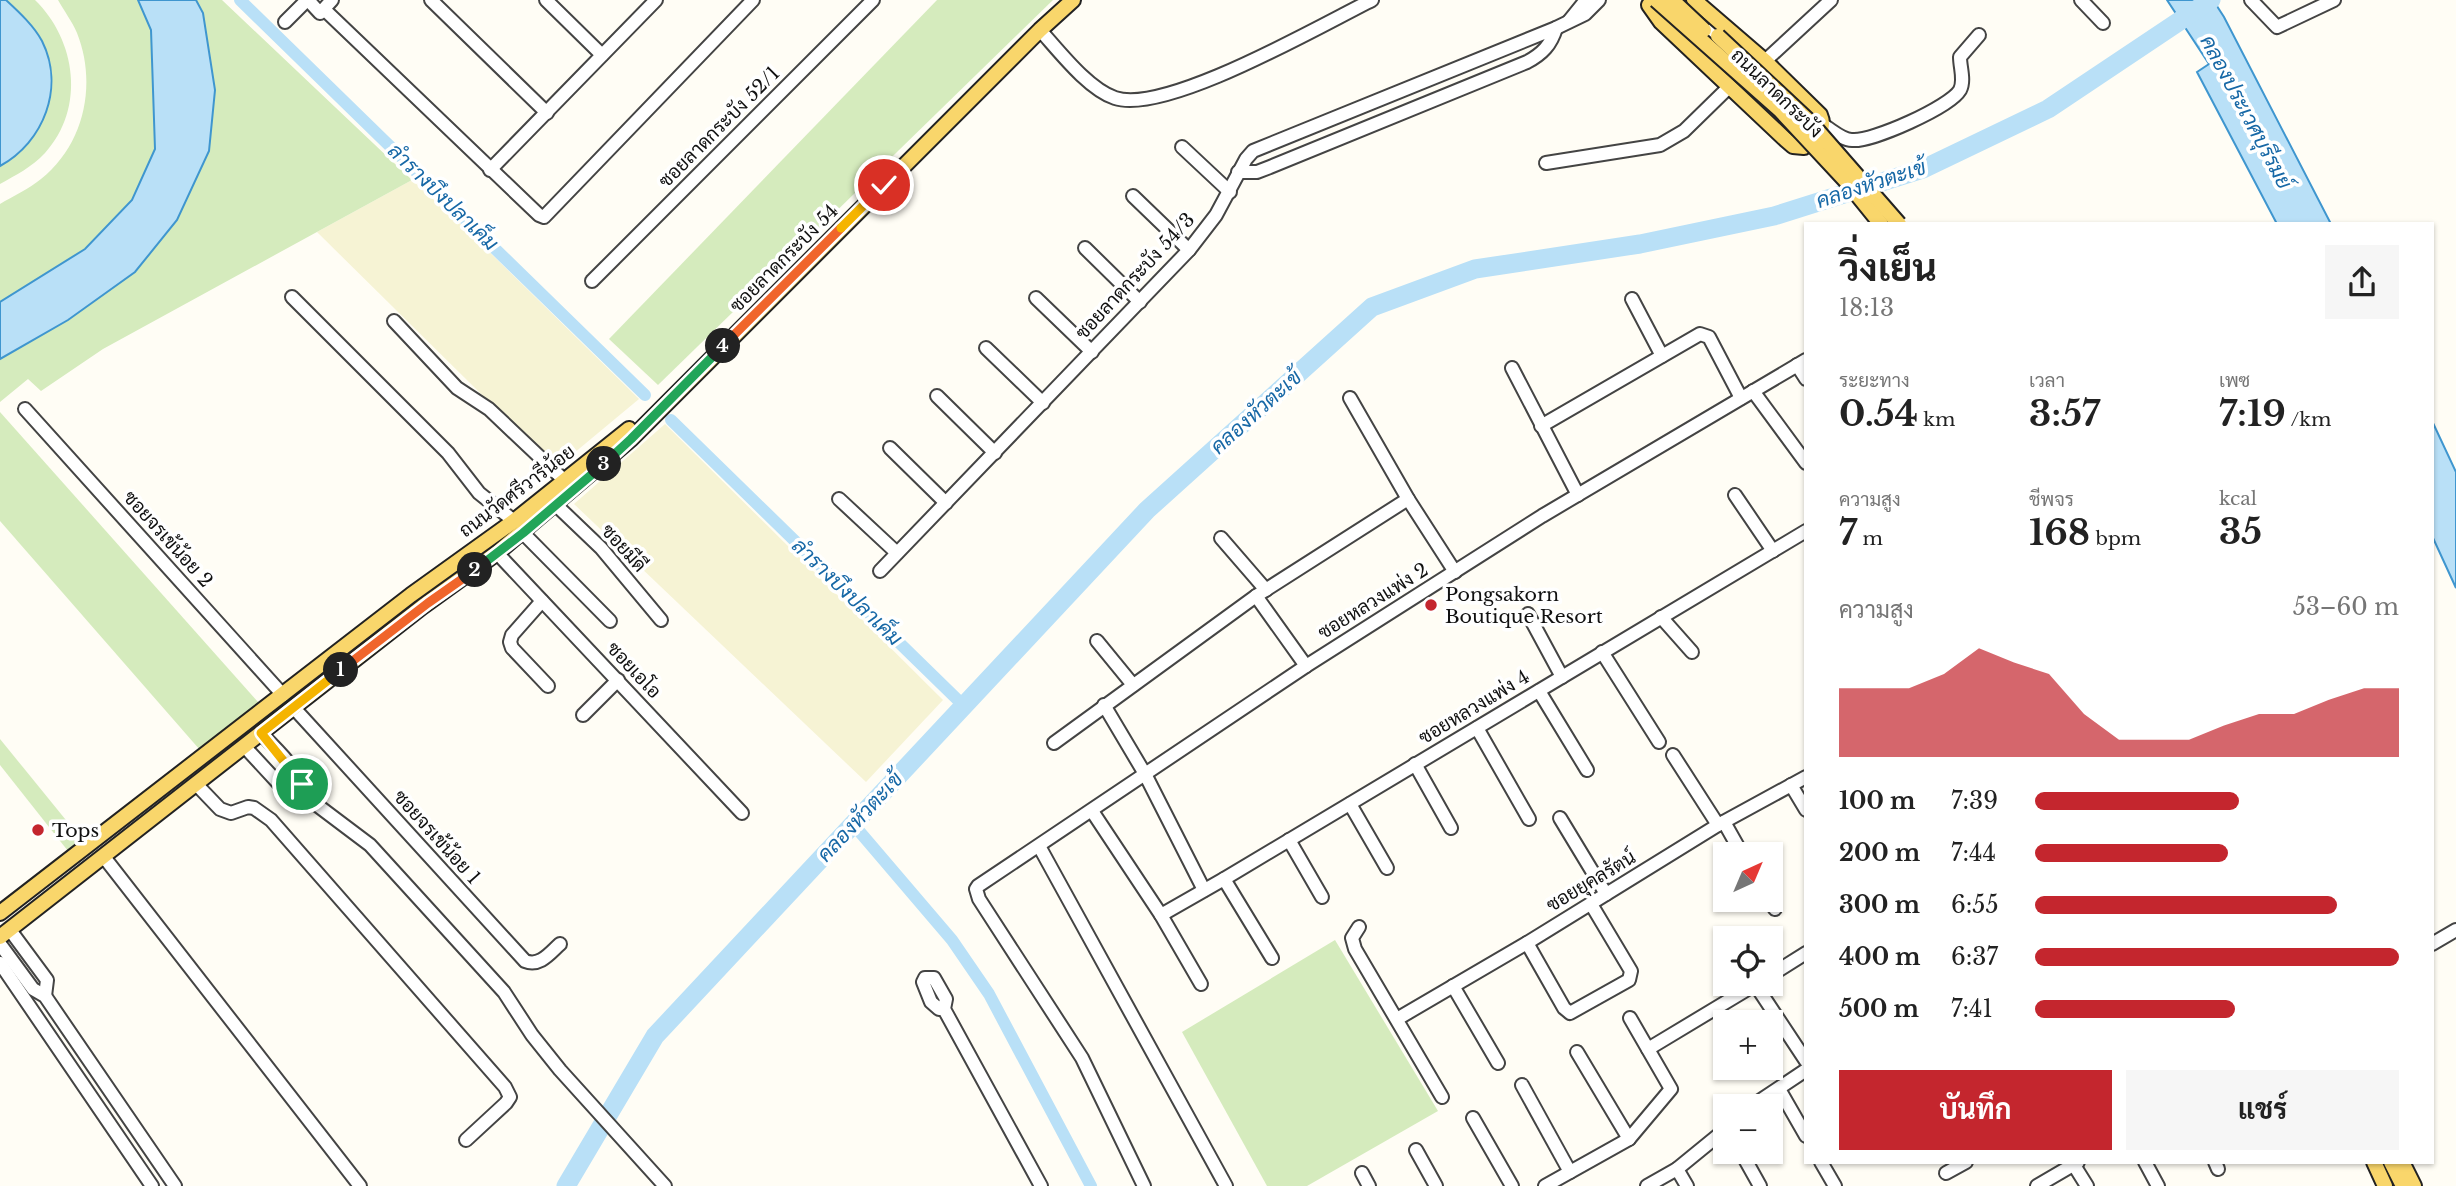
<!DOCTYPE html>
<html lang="th">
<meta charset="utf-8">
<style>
:root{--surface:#fff;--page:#f6f6f6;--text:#222;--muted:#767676;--accent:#c4262e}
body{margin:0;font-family:"Libre Baskerville",Sarabun,serif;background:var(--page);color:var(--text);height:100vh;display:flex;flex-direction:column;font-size:26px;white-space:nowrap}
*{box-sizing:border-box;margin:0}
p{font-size:23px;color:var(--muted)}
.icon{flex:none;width:38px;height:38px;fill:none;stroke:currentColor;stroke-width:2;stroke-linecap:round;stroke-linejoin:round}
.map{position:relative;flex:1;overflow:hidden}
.sheet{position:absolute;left:1804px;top:222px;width:630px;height:942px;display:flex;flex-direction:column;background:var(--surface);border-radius:0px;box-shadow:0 2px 5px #0004}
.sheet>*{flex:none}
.needle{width:46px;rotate:44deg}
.controls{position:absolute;left:1713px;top:842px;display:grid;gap:14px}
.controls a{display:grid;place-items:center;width:70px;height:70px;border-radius:0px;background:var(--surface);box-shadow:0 2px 5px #0004;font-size:35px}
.pin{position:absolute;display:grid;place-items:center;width:60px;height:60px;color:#fff;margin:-30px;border:4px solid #fff;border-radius:50%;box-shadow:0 2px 7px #0007}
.km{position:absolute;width:35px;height:35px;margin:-18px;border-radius:50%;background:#222;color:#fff;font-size:19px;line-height:35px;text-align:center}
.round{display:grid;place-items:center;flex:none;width:74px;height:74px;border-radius:0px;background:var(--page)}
.headline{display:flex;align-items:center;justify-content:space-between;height:119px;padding:0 35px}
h1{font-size:38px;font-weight:700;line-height:52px}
.figures{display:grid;grid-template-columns:repeat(3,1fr);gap:10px;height:119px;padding:7px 35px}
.figures div{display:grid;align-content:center}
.figures b{font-size:35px;font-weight:700}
.figures small{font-size:19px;font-weight:400}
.figures p{font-size:19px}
.chart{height:196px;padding:14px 35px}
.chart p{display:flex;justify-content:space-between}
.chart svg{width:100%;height:126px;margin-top:7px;fill:var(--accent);opacity:.7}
.primary-button{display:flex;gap:14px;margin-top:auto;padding:14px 35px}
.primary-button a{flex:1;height:80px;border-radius:0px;background:var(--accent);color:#fff;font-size:28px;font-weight:700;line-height:80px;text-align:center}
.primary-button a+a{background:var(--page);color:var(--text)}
ul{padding:0 35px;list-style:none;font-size:23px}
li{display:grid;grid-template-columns:112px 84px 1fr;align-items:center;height:52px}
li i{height:18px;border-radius:9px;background:var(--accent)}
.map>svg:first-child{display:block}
</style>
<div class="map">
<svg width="2456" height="1186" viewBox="0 0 2456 1186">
<rect width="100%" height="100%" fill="#fffdf5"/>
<g fill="#f6f3d4">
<path d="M412 180 464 227 639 399 556 468 317 232Z"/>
<path d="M665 424 943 700 866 782 574 504Z"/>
</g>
<g fill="#d5ebbd">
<path d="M6 0H35C76 40 86 108 45 153 32 167 16 175 0 184V166L11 160 27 21Z"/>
<path d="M58 0H138L151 30 155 149 132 200 85 249 0 302V204C13 196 29 189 41 179 85 144 97 83 77 33 72 21 64 11 58 0Z"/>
<path d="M196 0H222L412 180 103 349 41 391 28 379 0 402V359L68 320 135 272 177 220 209 151 203 13Z"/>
<path d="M937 0H1053L658 385 609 339Z"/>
<path d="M0 412 259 703 200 750 0 521Z"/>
<path d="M0 739 83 841 68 851 0 765Z"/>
<path d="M1335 940 1438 1111 1307 1186H1267L1182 1032Z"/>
</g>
<g fill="#b9e0f7" stroke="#3f96cf" stroke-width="2">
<path d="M0 0H6C19 12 34 26 42 41 65 87 44 142 0 166Z"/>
<path d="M138 0H196L203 13 215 90 209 151 177 220 135 272 68 320 0 359V302L85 249 132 200 155 149 151 30Z"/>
<path d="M2167 0H2213L2224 17 2331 224H2277L2197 72 2209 64Z"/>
<path d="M2433 423 2456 472V588L2433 538Z"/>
</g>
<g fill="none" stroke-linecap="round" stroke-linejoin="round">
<g stroke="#b9e0f7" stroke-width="12">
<path d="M240 0 645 395"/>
<path d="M671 420 964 706"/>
<path d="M853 824 952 940 989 994 1091 1186"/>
</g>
<path stroke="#b9e0f7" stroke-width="19" d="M566 1186 655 1036 1147 510 1372 307 1475 269 1640 244 1774 216 1923 169 2048 109 2211 0"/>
<g stroke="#444" stroke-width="16">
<g id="minor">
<path d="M308 0 320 13 332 0"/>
<path d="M431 0 547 113"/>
<path d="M546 0 602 55"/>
<path d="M2081 0 2103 23"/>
<path d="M2251 0 2277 27 2334 0"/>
<path d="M328 13 539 215 544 217 753 0"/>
<path d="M1569 21 1586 0"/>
<path d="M285 22 307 0"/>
<path d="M1040 30C1059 51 1088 89 1115 98 1166 115 1321 25 1372 0"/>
<path d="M1765 61 1831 0"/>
<path d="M1823 125C1832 130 1842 140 1852 140 1872 142 1950 107 1960 90 1965 80 1960 68 1960 57L1979 35"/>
<path d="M1182 147 1230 192"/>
<path d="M1546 163 1660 145 1684 131 1729 87"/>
<path d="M490 170 656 0"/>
<path d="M1238 172H1257L1270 167 1527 62C1542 54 1551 45 1556 28"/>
<path d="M1133 196 1189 250"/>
<path d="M1085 248 1140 302"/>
<path d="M592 281 873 0"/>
<path d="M292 297 448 453 479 493 514 521"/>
<path d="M1036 298 1092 352"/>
<path d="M1632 299 1662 356"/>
<path d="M394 321 457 388 489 409 564 480"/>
<path d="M986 348 1043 403"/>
<path d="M1797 365 1806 379"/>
<path d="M1512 368 1578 495"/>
<path d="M1753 391 1806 463"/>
<path d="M937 396 995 453"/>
<path d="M1350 398 1408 499 1455 572"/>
<path d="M25 409 283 695"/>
<path d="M1541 426 1700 334 1709 337 1741 398"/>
<path d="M890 448 946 503"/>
<path d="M1735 495 1773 551"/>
<path d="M839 499 897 553"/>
<path d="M556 505 601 548 661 620"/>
<path d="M523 533 610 621"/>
<path d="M1221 538 1266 590"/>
<path d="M497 553 742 813"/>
<path d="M880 571 1189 250 1216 215 1246 159 1253 151 1556 28 1585 14 1599 0"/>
<path d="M1256 596 1306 666"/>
<path d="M542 601 512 635 510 642 512 648 548 686"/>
<path d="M1528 614 1562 677"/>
<path d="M1661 617 1692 652"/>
<path d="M1097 641 1133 685"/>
<path d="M1602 652 1659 742"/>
<path d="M1539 691 1587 770"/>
<path d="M1104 705 1145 774 1204 890"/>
<path d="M294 708 525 961C540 967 550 953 560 944"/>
<path d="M583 715 618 680"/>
<path d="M1477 728 1529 819"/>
<path d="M261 733C274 748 303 771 301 793"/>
<path d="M1054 743 1256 596 1408 499"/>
<path d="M244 746 281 786 293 794 301 793 370 845 504 992 532 1035 560 1070 665 1186"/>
<path d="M1673 755 1718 825"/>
<path d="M1415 764 1451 828"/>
<path d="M196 784 220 809 231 813 248 807 254 808 271 820 505 1087 510 1097 506 1103 466 1140"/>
<path d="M1791 785 1806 810"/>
<path d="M1350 804 1387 868"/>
<path d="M1092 811 1161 915 1201 984"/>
<path d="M1560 818 1606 894"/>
<path d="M1724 822 1742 854"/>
<path d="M1289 840 1322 897"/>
<path d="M1039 846 1226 1186"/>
<path d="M104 857 360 1186"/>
<path d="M1224 879 1272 958"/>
<path d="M1769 900 1775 909"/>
<path d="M1161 915 1224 879 1806 531"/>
<path d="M1359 927 1352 938 1355 949 1442 1097"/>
<path d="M10 930 47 980 45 996"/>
<path d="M1527 943 1564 1008 1570 1013 1629 980 1631 971 1591 904"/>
<path d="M0 944 33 989 45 996 175 1186"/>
<path d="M2432 944 2456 930"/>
<path d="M0 963 152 1186"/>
<path d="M1771 975 1806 953"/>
<path d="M1755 984 1806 1061"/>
<path d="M1453 986 1498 1063"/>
<path d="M944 1009H939L931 1002 923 982 925 978H934L946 999 944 1009 1041 1186"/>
<path d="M1397 1019 1527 943 1718 825 1806 777"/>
<path d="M1648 1049 1756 984"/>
<path d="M1577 1052 1629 1139"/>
<path d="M1522 1085 1570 1172"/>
<path d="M1779 1089 1806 1136"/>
<path d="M1752 1106 1806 1070"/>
<path d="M1473 1118 1512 1186"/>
<path d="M1416 1150 1436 1186"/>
<path d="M1741 1152 1760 1186"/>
<path d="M1821 1162 1835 1186"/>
<path d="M2072 1162 2087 1186"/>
<path d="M2145 1162 2158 1186"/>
<path d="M2215 1162 2218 1169"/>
<path d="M1677 1169 1687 1186"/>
<path d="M1362 1173 1369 1186"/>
<path d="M1946 1173 1966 1162"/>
<path d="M1144 1186 1082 1058 979 899 976 889 978 886 1306 666 1542 516 1806 360"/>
<path d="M1545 1186 1629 1139 1671 1089 1630 1018"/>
<path d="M1647 1186 1677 1169 1726 1129"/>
<path d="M2037 1186 2078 1162"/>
</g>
</g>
<g stroke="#222" stroke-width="18">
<g id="major">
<path d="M1649 5 1661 22 1786 140 1793 146 1804 147C1815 137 1827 131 1820 115L1765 61 1694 0"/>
<path d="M0 913 411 595 514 521 629 429"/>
<path d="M0 937 422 607 497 553 631 439 1040 30 1073 0"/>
<path d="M2374 1162 2385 1186"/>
<path d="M2391 1162 2403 1186"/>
<path d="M2402 1162 2414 1186"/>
</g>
</g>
<use href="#minor" stroke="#fff" stroke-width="12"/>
<use href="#major" stroke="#f9d66b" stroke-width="14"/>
<g stroke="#222" stroke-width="18" stroke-linecap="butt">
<g id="major-bridge">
<path d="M1656 0 1780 110 1847 182 1881 224"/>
<path d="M1672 0 1704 30"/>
<path d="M1718 36 1810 122 1899 224"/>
</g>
</g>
<use href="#major-bridge" stroke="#f9d66b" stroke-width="14"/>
</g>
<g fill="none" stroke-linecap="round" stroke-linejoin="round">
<g stroke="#fff" stroke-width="14">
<path id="split-1" d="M302 784 261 733 341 670"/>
</g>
<g stroke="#fff" stroke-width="14">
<path id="split-2" d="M341 670 428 603 475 570"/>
</g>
<g stroke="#fff" stroke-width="14">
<path id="split-3" d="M475 570 523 533 604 464"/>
</g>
<g stroke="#fff" stroke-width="14">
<path id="split-4" d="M604 464 631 439 723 346"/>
</g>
<g stroke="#fff" stroke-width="14">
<path id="split-5" d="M723 346 841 228"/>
</g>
<g stroke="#fff" stroke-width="14">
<path id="split-6" d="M841 228 884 185"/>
</g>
<use href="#split-1" stroke="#f5b400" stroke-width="9"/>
<use href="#split-2" stroke="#f0652b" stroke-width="9"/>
<use href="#split-3" stroke="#22a559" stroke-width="9"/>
<use href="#split-4" stroke="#22a559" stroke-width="9"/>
<use href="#split-5" stroke="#f0652b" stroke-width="9"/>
<use href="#split-6" stroke="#f5b400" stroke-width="9"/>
</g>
<g fill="#c4262e" stroke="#fff" stroke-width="2.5">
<circle cx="1431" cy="605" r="7"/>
<circle cx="38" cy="830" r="7"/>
</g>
<g text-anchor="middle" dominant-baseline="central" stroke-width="7" stroke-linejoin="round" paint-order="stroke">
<g font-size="19" fill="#111" stroke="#fff">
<text transform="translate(1777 93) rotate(44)">ถนนลาดกระบัง</text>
<text transform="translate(719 127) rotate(-45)">ซอยลาดกระบัง 52/1</text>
<text transform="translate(784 258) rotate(-45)">ซอยลาดกระบัง 54</text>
<text transform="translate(1135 276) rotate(-47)">ซอยลาดกระบัง 54/3</text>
<text transform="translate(517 491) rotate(-37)">ถนนวัดศรีวารีน้อย</text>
<text transform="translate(168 539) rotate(48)">ซอยจรเข้น้อย 2</text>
<text transform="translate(624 548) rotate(48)">ซอยมีดี</text>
<text transform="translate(1373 601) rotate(-32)">ซอยหลวงแพ่ง 2</text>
<text transform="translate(634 670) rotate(47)">ซอยเอโอ</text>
<text transform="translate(1474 707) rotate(-31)">ซอยหลวงแพ่ง 4</text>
<text transform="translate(437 837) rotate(48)">ซอยจรเข้น้อย 1</text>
<text transform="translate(1591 881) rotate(-31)">ซอยยุคลรัตน์</text>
</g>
<g font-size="19" fill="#111" stroke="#fff" text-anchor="start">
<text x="1445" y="594">Pongsakorn<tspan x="1445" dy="22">Boutique Resort</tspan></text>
<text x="52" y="830">Tops</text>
</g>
<g font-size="21" font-style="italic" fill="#1768a6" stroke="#fff">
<text transform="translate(2246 112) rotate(62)">คลองประเวศบุรีรมย์</text>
<text transform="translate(1871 184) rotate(-18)">คลองหัวตะเข้</text>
<text transform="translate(443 197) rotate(44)">ลำรางบึงปลาเค็ม</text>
<text transform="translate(1256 412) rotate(-42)">คลองหัวตะเข้</text>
<text transform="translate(847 592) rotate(44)">ลำรางบึงปลาเค็ม</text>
<text transform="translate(860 817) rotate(-47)">คลองหัวตะเข้</text>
</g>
</g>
</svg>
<div class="controls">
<a><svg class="needle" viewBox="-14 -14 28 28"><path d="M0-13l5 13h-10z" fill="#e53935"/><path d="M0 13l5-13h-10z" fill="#767676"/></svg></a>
<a><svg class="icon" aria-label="locate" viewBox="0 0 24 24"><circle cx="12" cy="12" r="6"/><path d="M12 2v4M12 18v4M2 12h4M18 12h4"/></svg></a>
<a>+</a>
<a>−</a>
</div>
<div class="pin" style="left:302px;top:784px;background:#1e9e55"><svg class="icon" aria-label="arrive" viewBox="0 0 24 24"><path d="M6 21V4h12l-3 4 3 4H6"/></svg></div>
<div class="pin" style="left:884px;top:185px;background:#d93025"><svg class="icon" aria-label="check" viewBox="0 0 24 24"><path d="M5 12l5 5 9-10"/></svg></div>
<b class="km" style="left:341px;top:670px">1</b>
<b class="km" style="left:475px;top:570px">2</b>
<b class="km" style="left:604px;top:464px">3</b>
<b class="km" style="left:723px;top:346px">4</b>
<section class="sheet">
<div class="headline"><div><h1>วิ่งเย็น</h1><p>18:13</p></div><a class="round"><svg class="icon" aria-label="share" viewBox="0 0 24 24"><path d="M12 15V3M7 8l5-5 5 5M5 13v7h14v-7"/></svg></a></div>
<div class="figures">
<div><p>ระยะทาง</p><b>0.54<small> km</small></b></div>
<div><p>เวลา</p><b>3:57</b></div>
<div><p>เพซ</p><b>7:19<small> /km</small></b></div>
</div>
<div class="figures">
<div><p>ความสูง</p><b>7<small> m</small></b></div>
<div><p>ชีพจร</p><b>168<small> bpm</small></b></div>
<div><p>kcal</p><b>35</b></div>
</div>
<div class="chart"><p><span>ความสูง</span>53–60 m</p>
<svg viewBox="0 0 160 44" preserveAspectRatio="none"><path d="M0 44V20L10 20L20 20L30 15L40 6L50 11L60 15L70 29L80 38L90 38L100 38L110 33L120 29L130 29L140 24L150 20L160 20V44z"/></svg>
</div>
<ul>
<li><b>100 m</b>7:39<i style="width:56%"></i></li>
<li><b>200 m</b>7:44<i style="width:53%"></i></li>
<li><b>300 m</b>6:55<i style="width:83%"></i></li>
<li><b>400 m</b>6:37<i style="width:100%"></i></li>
<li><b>500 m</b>7:41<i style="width:55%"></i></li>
</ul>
<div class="primary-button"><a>บันทึก</a><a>แชร์</a></div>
</section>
</div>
